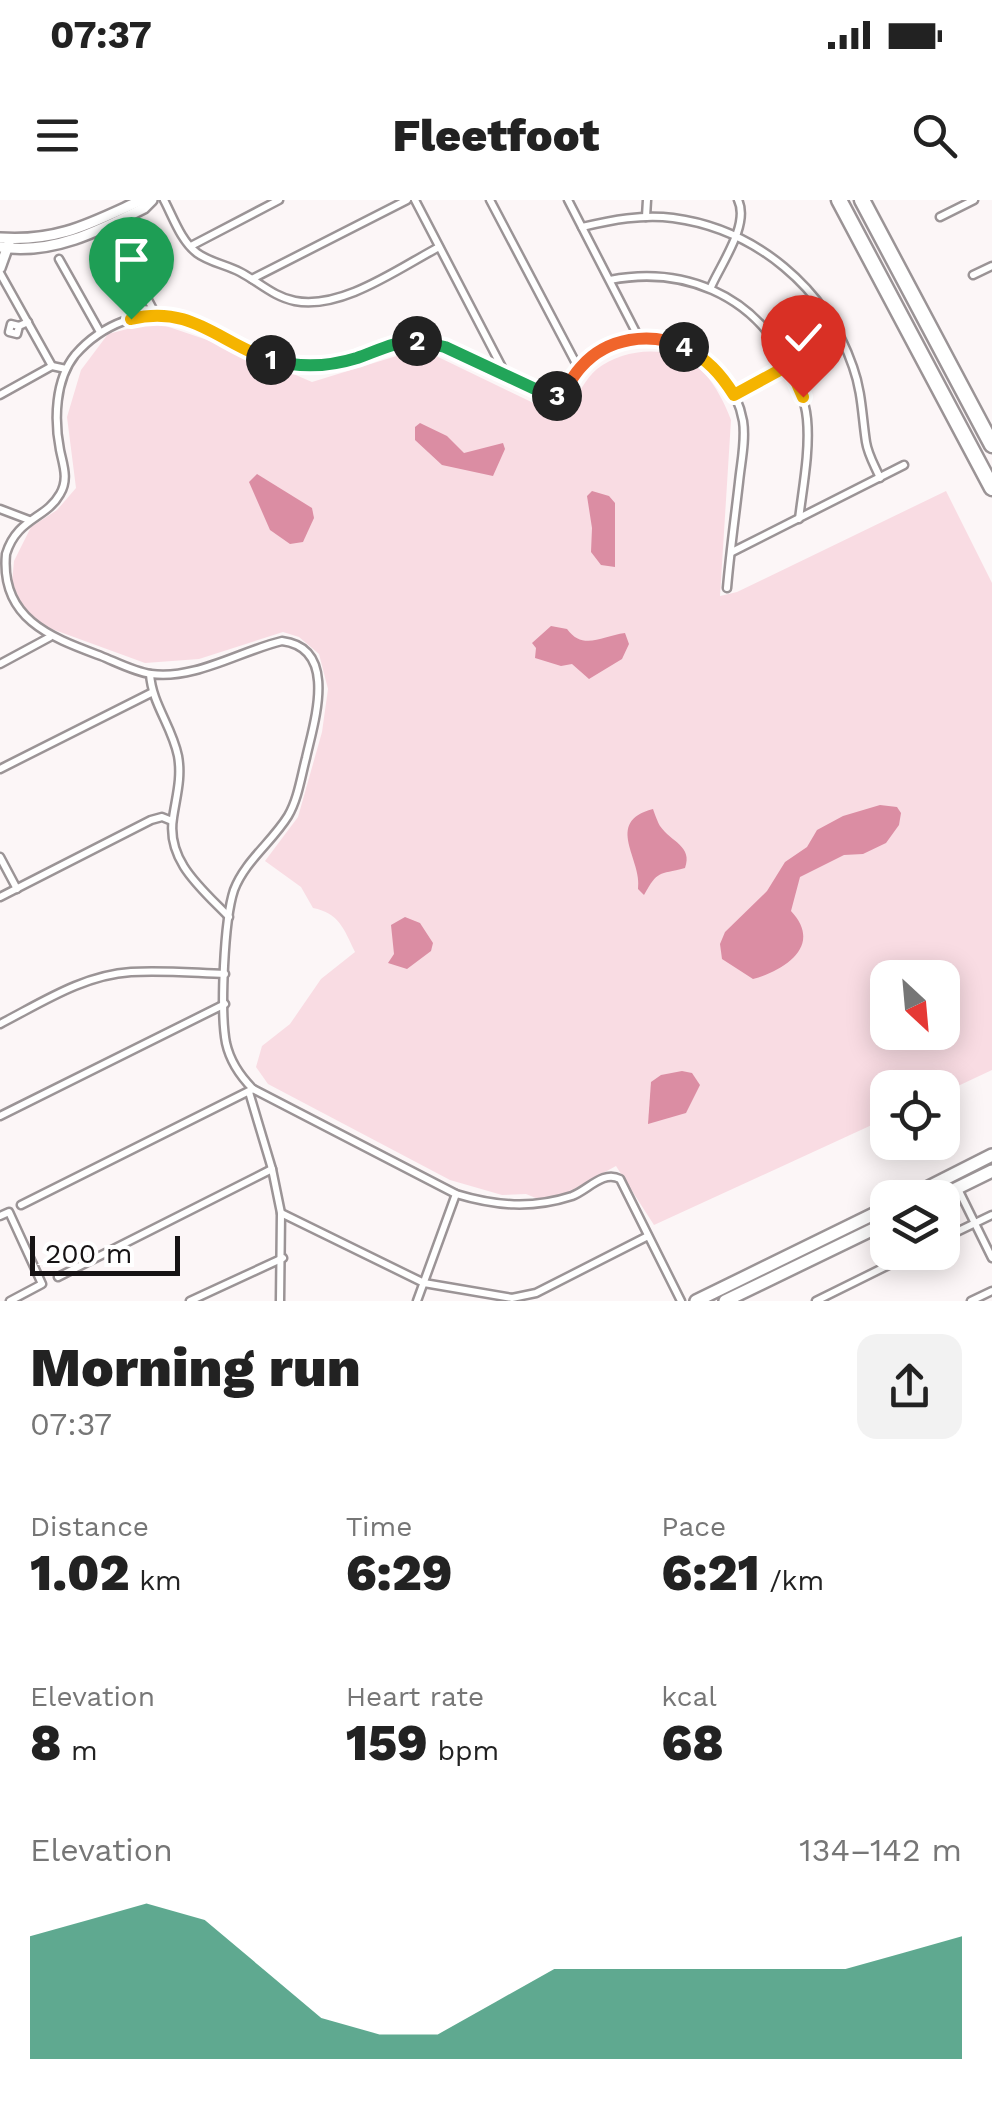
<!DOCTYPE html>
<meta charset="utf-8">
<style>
:root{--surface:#fff;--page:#f2f2f2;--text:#222;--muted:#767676;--accent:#1c8662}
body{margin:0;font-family:"Work Sans",sans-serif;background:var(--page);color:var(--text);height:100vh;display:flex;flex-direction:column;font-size:38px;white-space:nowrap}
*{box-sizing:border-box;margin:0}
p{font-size:32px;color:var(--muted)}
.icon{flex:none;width:55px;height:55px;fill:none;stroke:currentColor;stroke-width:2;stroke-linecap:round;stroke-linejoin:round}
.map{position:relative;height:1101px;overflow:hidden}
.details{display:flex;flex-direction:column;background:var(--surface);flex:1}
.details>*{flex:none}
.needle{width:65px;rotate:154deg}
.controls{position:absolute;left:870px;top:760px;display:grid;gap:20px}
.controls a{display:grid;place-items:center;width:90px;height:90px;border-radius:20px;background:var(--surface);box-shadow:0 5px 25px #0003;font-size:50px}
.scale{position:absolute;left:30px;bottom:25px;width:150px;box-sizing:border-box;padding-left:10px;border:5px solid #161314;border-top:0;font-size:28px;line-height:35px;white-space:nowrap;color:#161314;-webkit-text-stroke:8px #fff;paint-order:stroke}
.pin{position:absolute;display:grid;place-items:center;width:85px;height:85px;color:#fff;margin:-102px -42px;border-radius:50% 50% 50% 0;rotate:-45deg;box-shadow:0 0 10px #0007}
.pin .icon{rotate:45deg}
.km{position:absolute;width:50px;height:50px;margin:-25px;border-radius:50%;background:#222;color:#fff;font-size:28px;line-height:50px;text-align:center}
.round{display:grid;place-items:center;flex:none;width:105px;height:105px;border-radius:20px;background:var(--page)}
.overview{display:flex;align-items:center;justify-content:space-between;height:170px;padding:0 30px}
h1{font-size:55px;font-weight:800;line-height:75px}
.figures{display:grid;grid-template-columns:repeat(3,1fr);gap:15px;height:170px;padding:10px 30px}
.figures div{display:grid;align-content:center}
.figures b{font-size:50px;font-weight:800}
.figures small{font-size:28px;font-weight:400}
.figures p{font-size:28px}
.chart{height:280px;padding:20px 30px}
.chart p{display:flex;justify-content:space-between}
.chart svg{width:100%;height:180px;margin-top:10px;fill:var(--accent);opacity:.7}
.status{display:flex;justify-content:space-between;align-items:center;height:70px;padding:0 50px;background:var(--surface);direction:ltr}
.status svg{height:28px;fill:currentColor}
header{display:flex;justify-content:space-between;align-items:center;height:130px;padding:0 30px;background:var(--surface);font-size:45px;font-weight:800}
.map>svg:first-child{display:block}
</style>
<div class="status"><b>07:37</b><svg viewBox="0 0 49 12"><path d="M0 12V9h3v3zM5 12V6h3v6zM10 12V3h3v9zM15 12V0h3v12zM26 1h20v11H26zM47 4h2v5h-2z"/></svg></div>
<header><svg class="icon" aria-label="menu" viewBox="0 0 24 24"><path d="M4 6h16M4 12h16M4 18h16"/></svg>Fleetfoot<svg class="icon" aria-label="search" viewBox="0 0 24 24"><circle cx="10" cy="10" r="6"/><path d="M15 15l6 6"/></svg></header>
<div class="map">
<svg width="992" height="1101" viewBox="0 0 992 1101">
<rect width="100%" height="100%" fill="#fcf6f7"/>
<path fill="#f9dce3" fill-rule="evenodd" d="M154 122 240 151 312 182 403 154H432L548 210 570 206C578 195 586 178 597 169 627 146 677 144 704 173 716 186 725 204 731 220L720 396 737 392 946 291 992 383V870L943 893 942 888H888L887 918 654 1025 616 966 548 1003 526 994 502 995 450 980 268 884 256 867 262 846 290 824 321 779 355 752C344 729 339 713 313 708L301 687 265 661 298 617 322 532 328 489 319 454 299 437 283 432 199 459 145 463 41 425 21 403 12 382 14 361 31 327 57 310 76 288 67 217 81 170 108 134ZM888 778H942V832H888Z"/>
<g fill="#db8da3">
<path d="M420 223 447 236 464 253 503 243 505 249 493 276 442 265 415 240V227Z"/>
<path d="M257 274 312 308 314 318 303 342 290 344 270 330 249 282Z"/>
<path d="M592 291 609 296 615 303V367L601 365 591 352 592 328 587 296Z"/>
<path d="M551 426 567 429C583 451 602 436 625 433L629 444 622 459 589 479 572 464 561 466 535 458 536 448 532 443Z"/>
<path d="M880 605 897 607 901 613 899 625 886 643 863 654 844 655 800 677 791 711C823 745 786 770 753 779L722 759 720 744 725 732 767 691 785 662 807 647 817 630 843 616Z"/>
<path d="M653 609C654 612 658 623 660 626 671 642 693 646 685 668 658 675 658 670 644 695L638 689C643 660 603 622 653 609Z"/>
<path d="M405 717 420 723 433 743 431 751 407 769 388 763 394 754 391 725Z"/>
<path d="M682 871 692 873 700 885 686 913 648 924 651 882 661 875Z"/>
</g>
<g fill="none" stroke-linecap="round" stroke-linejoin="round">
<g stroke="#9b9496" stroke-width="11">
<g id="street">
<path d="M164 0C173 17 181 41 197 53 209 62 227 65 240 72 259 82 274 97 295 101 342 110 399 68 439 47"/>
<path d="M415 0 506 175"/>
<path d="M490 0 579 169"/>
<path d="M568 0 639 138"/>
<path d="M646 17 647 0"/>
<path d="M940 17 974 0"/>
<path d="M582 27C612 20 642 14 673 18 756 29 826 88 853 167 862 192 862 216 866 242 868 255 875 266 880 278"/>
<path d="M113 34 155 113"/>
<path d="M191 46 279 0"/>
<path d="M59 59 100 132"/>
<path d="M0 73 52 166"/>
<path d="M973 75 992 66"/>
<path d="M252 79 407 0"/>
<path d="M610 80C683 66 751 94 786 160 796 179 805 198 807 219 810 251 803 286 799 319"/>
<path d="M711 87C721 64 750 24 738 0"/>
<path d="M19 126 17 134 9 132 11 124 19 126 28 122"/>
<path d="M0 195 52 166 66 169"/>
<path d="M733 195 840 138"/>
<path d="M0 309 29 320"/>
<path d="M732 352 904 265"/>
<path d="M0 464 50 437"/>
<path d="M150 474C152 504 172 526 178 556 182 578 176 597 173 618 166 661 202 689 229 717"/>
<path d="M0 569 151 493"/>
<path d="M0 657 17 689"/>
<path d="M0 697 151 620 162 617 172 621"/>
<path d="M0 824C41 803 83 775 131 772 162 770 194 773 225 774"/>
<path d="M249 892 272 969 281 1013 280 1101"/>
<path d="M0 916 225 804"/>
<path d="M958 989 992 1058"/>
<path d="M21 1005 253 889"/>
<path d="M281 1013 424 1083 512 1098 536 1093 648 1036"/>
<path d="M0 1016 9 1012 42 1084 10 1101"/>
<path d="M942 1039 992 1015"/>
<path d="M58 1077 272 969"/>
<path d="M190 1101 283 1058"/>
<path d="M417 1101 456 994"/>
<path d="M681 1101 620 979C603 970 588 990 572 996 532 1009 496 1006 456 994L253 889C240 876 230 861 226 843 220 812 224 720 234 690 245 661 272 642 288 616 298 599 301 577 306 558 314 522 339 448 282 441 240 451 195 480 151 474 135 472 116 462 101 456 53 438 0 420 6 354 17 318 46 319 60 294 69 279 63 265 60 250 54 220 55 180 75 155 88 140 105 128 124 121 199 95 234 165 301 167 339 168 368 148 403 142 444 134 513 179 550 196L561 195C572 180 580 165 596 154 653 117 731 154 743 221 746 240 741 262 739 282 735 317 730 353 727 388"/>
<path d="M816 1101 915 1052"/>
<path d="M971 1101 992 1091"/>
</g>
</g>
<g stroke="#9b9496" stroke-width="14">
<g id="secondary">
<path d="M0 38C59 42 91 23 142 0"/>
<path d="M0 47C52 55 99 31 144 8L152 0"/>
<path d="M0 68 9 43"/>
</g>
</g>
<g stroke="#9b9496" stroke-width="16">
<g id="primary">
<path d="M907 998 992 955"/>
<path d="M937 998 992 971"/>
<path d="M696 1101 888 1007"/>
<path d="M725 1101 888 1022"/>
</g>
</g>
<g stroke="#9b9496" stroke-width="19">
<g id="highway">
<path d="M839 0 992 288"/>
<path d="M862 0 992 245"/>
</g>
</g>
<use href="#street" stroke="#fff" stroke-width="6"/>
<use href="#secondary" stroke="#fff" stroke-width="9"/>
<use href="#primary" stroke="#fff" stroke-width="11"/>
<use href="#highway" stroke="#fff" stroke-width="14"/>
</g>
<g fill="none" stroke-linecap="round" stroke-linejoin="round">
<g stroke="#fff" stroke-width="20">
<path id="split-1" d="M131 119C192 104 219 143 271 160"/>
</g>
<g stroke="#fff" stroke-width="20">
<path id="split-2" d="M271 160C300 168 328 167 357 158 377 151 396 141 417 141"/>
</g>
<g stroke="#fff" stroke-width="20">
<path id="split-3" d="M417 141 445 147 550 196H557"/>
</g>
<g stroke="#fff" stroke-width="20">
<path id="split-4" d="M557 196C568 189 572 176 582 166 607 138 650 131 684 147"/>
</g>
<g stroke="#fff" stroke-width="20">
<path id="split-5" d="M684 147C707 159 720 173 734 195L789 165 803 197"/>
</g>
<use href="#split-1" stroke="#f5b400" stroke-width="12"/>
<use href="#split-2" stroke="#22a559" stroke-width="12"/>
<use href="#split-3" stroke="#22a559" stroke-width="12"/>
<use href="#split-4" stroke="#f0652b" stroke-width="12"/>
<use href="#split-5" stroke="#f5b400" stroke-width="12"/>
</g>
</svg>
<div class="controls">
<a><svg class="needle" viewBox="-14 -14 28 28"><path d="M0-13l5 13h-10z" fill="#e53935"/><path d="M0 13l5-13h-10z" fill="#767676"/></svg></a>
<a><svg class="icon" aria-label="locate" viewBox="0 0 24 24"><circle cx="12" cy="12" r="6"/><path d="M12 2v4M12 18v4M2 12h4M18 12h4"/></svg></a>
<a><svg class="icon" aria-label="layers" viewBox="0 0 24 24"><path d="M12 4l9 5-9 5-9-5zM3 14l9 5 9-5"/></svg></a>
</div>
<div class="scale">200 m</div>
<div class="pin" style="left:131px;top:119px;background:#1e9e55"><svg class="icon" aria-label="arrive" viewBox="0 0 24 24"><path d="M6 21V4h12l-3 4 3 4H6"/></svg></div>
<div class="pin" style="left:803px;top:197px;background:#d93025"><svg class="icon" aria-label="check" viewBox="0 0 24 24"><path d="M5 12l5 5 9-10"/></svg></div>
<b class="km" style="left:271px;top:160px">1</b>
<b class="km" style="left:417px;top:141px">2</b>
<b class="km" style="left:557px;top:196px">3</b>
<b class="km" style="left:684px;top:147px">4</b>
</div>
<section class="details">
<div class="overview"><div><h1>Morning run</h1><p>07:37</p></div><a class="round"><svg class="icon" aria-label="share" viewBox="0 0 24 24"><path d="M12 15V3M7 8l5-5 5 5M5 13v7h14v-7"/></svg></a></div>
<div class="figures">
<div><p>Distance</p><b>1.02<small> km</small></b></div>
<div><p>Time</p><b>6:29</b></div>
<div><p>Pace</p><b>6:21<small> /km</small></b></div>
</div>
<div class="figures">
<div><p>Elevation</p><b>8<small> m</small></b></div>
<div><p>Heart rate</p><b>159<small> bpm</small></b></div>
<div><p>kcal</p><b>68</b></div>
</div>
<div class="chart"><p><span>Elevation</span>134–142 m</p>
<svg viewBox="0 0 160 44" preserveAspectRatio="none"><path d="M0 44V14L10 10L20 6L30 10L40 22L50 34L60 38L70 38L80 30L90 22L100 22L110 22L120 22L130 22L140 22L150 18L160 14V44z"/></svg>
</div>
</section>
